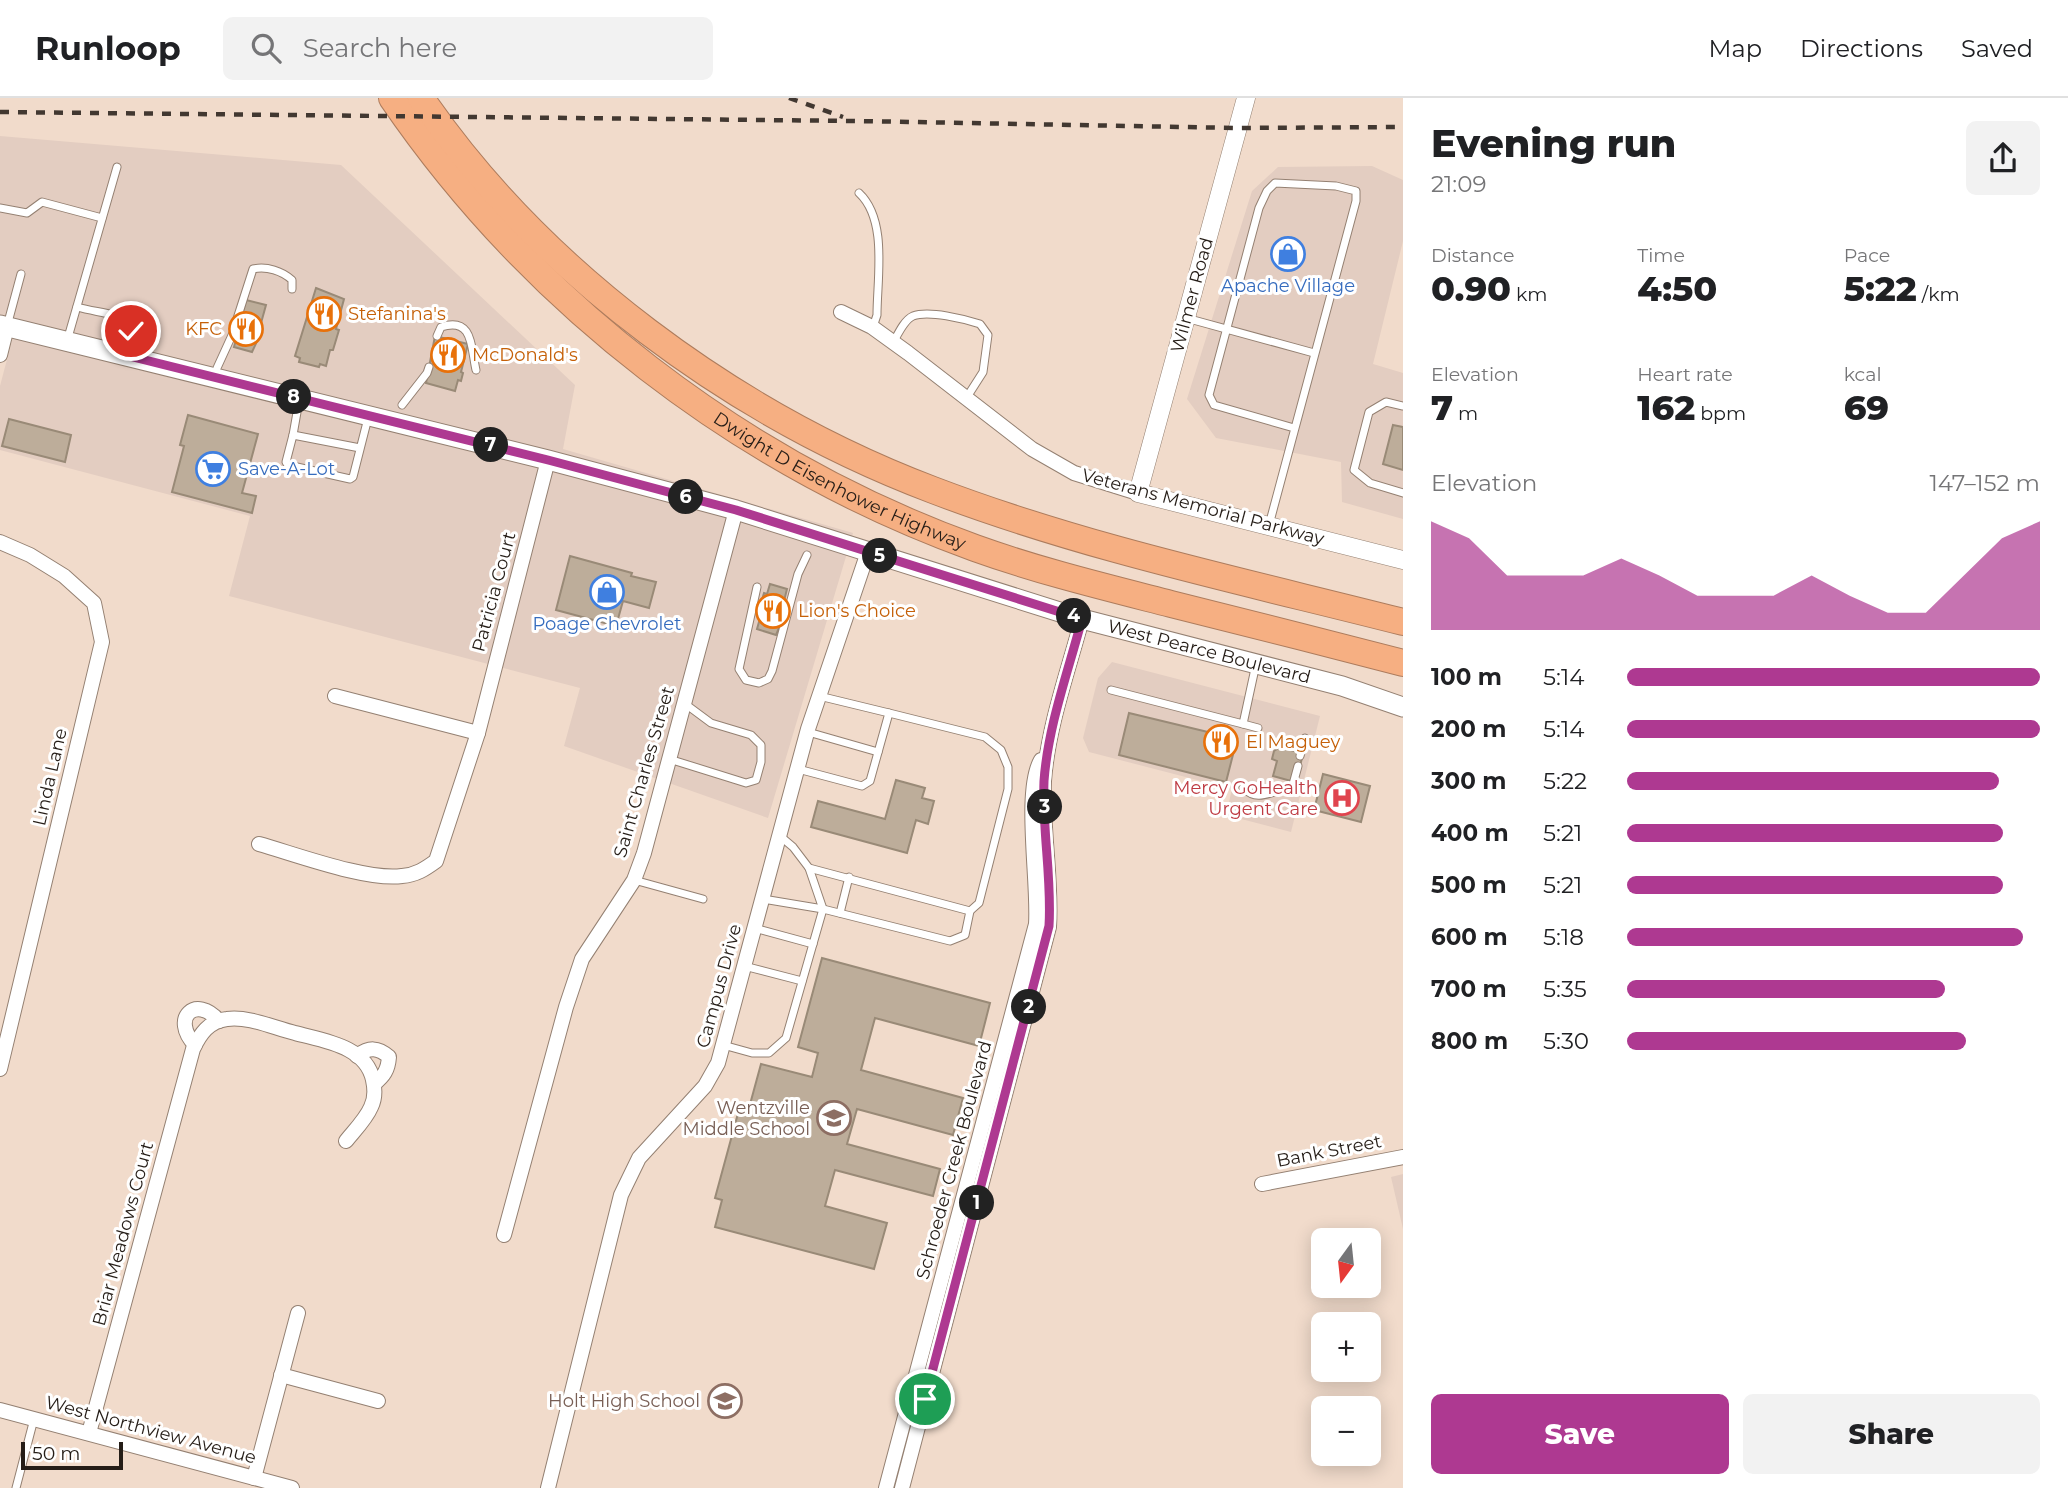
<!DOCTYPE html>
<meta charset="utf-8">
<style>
:root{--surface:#fff;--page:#f2f2f2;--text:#202124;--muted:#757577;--line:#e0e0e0;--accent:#ae3991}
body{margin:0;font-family:Montserrat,sans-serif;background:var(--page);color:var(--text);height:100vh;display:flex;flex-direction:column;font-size:26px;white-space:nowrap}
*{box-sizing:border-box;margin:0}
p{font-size:23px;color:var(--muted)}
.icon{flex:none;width:38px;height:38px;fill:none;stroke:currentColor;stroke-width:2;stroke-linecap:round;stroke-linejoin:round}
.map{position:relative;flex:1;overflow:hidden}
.details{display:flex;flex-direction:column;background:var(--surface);width:665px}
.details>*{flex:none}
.needle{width:46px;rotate:195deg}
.fabs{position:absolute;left:1311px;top:1130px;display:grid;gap:14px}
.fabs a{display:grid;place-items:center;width:70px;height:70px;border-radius:10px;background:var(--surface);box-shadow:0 4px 18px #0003;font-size:35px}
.scale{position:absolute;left:21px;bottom:18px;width:102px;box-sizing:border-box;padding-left:7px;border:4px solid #251d17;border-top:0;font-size:19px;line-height:24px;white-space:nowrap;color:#251d17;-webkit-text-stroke:5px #fff;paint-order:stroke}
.pin{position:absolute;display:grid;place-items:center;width:60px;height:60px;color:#fff;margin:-30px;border:4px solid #fff;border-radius:50%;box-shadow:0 2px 7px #0007}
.km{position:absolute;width:35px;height:35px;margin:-18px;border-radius:50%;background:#222;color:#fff;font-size:19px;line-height:35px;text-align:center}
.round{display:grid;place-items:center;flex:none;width:74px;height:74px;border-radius:10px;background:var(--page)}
.head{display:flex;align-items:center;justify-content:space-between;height:119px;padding:0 28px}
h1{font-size:38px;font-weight:800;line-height:52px}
.figures{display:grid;grid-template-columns:repeat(3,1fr);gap:10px;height:119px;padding:7px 28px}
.figures div{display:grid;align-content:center}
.figures b{font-size:35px;font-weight:800}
.figures small{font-size:19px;font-weight:400}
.figures p{font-size:19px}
.chart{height:196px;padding:14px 28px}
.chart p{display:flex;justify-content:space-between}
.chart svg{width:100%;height:126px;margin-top:7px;fill:var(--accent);opacity:.7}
.button{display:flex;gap:14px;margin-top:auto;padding:14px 28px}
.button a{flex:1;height:80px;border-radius:10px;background:var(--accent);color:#fff;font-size:28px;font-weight:800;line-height:80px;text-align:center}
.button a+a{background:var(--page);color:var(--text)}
ul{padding:0 28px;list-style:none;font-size:23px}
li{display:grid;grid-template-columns:112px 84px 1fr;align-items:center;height:52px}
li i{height:18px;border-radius:9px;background:var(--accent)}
header{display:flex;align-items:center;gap:42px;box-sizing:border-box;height:98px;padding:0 35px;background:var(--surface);border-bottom:2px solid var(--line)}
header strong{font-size:33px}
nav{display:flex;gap:38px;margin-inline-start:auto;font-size:24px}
.search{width:490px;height:63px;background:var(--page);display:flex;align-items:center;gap:18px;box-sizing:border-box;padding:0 24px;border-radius:10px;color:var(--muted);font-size:26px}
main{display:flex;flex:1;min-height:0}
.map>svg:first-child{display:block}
</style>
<header>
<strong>Runloop</strong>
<div class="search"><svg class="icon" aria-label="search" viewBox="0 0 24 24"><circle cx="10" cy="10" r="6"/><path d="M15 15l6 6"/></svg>Search here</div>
<nav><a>Map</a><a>Directions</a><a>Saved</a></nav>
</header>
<main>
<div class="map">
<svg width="1403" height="1390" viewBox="0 0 1403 1390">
<rect width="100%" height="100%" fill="#f1dbcb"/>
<g fill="#e3cdc1">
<path d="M0 38 341 67 575 287 563 351 853 435 768 720 564 648 580 590 229 498 250 418 0 352V288L15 231 0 227Z"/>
<path d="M1372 68 1403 82V143L1373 266 1403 275V421L1342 404 1341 364 1216 340 1187 301 1252 93 1278 69Z"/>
<path d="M1112 564 1320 618 1291 734 1226 717 1232 691 1089 654 1083 640 1098 580Z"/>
<path d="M1403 1076V1131L1391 1079Z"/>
</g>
<g fill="#bdad9a" stroke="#998a77" stroke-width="2">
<path d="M316 190 344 201 336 231 339 232 333 252H330L326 268 320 266 319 269 299 264 300 260 295 258Z"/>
<path d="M246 202 266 207 258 236 260 237 252 254 234 249 237 238 232 235 234 226 240 225Z"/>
<path d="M435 238 468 246 461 274 463 275 461 283 458 282 455 293 426 285Z"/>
<path d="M188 317 258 336 242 395 256 398 252 415 172 394 184 348 180 347Z"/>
<path d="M9 321 71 337 65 364 2 348Z"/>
<path d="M1393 327 1403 329V372L1383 366Z"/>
<path d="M570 458 632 475 631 478 656 484 649 510 623 503 616 528 556 512Z"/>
<path d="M770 486 787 491 783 507 785 508 784 518 776 537 757 531 764 506 761 505 764 495 767 496Z"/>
<path d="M1129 615 1237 641 1226 684 1119 657Z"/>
<path d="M1280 649 1298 654 1302 660 1300 668 1295 667 1291 683 1273 678 1277 663 1272 661 1274 653Z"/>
<path d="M1323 676 1370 688 1361 724 1314 712Z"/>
<path d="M896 682 925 690 922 700 934 703 928 726 916 722 907 755 811 729 818 703 885 721Z"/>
<path d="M822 860 990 905 979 948 875 920 861 972 963 1000 953 1037 857 1011 847 1046 940 1071 933 1098 835 1072 825 1108 887 1125 874 1171 715 1129 722 1102 715 1100 740 1008 749 1010 761 966 812 979 818 955 798 949Z"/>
</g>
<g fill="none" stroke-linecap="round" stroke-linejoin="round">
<g stroke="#948072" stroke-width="9">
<g id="service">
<path d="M859 95C888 122 877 180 877 217L873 229"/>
<path d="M0 110 27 115 42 104 102 120"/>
<path d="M77 209C113 219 137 212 129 257"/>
<path d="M1186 220 1314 255"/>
<path d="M235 227 253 171C267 168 282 173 292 182V191"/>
<path d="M7 228 21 176"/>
<path d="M437 238 441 229C474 218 471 251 476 272"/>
<path d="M67 243 117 69"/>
<path d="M893 245C898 236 904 222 913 218 929 212 964 221 980 226L988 237 983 274 967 299"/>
<path d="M217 270 233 235"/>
<path d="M402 307 427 275 429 269"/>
<path d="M1403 308 1386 304 1369 314 1354 372 1370 385 1403 395"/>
<path d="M293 337 299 303"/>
<path d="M360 350 293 337 286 364 288 367 350 381 353 379 368 320"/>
<path d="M1269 427 1356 103V93L1336 88 1275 85 1267 93 1259 110 1209 297 1214 307 1294 330"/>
<path d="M757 489 739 571 746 582 759 585 768 581 772 573 798 476 807 457"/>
<path d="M1111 592 1243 626 1256 566"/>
<path d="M889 615 985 639 1001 652 1008 669V691L979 805 970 813"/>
<path d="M1243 626 1258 630"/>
<path d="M808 634 878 654"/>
<path d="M1300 658 1305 640"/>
<path d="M669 661 746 685 756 682 761 664V647L751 637 711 625 684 605"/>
<path d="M798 671 862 688 870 683 889 615 819 598"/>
<path d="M1243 690C1260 706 1272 691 1292 690L1298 668"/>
<path d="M634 782 703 801"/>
<path d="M763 801 823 811 950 843 965 837 970 813 809 770 793 749 780 738"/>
<path d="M840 815 849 779"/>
<path d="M754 830 813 846"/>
<path d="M744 868 802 883"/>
<path d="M723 947 752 955H769L786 940 823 811 809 770"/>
<path d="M16 1390 34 1321"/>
</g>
</g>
<g stroke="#948072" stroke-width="16">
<g id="minor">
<path d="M841 214 872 229 908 255 1032 351 1074 375 1138 395"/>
<path d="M0 257 7 229"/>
<path d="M0 444 30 457 64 478 94 505 102 544 0 971"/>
<path d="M335 598 478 635 548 362"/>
<path d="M259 746C295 756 367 783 402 778 416 777 425 771 436 763L478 635"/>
<path d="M195 947C170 920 196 896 219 923"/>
<path d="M357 958C369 949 378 949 389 959 388 972 384 978 374 986"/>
<path d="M1262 1086 1403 1059"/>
<path d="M504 1137 566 909 582 861 634 782 644 755 736 412"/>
<path d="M281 1277 378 1303"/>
<path d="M0 1312 292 1390"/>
<path d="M89 1335 193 951C200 936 209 923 227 921 249 918 274 930 295 935 324 943 366 948 373 982 375 991 375 1001 371 1009 366 1021 354 1033 346 1043"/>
<path d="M254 1380 298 1215"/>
<path d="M548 1390 621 1097 639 1060 705 988 718 965 808 631 868 454"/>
<path d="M886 1390 1036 826C1039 785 1023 693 1041 662"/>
<path d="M902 1390 1049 829C1052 780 1042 732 1044 683 1048 628 1068 574 1082 521"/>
</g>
</g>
<g stroke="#948072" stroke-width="19">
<path id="tertiary" d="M1246 0 1138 395 1403 462"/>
</g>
<g stroke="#948072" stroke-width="21">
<g id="secondary">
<path id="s1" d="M0 227 548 362 736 412 1082 521 1342 588 1403 609"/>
</g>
</g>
<g stroke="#ad7c5d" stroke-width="28">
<g id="motorway">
<path id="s2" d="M392 0C532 205 742 366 975 450 1039 473 1105 489 1171 506 1248 525 1326 545 1403 565"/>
<path d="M421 0C541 175 735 317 933 392 1085 450 1246 484 1403 524"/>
</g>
</g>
<use href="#service" stroke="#fff" stroke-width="7"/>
<use href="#minor" stroke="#fff" stroke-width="14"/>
<use href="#tertiary" stroke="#fff" stroke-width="18"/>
<use href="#secondary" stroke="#fff" stroke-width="19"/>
<use href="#motorway" stroke="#f6af82" stroke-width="26"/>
<g stroke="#423831" stroke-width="4.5" stroke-dasharray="9 9" stroke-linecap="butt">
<path d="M789 0 843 19"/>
<path d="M0 14 857 23 1238 30 1403 29"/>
</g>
</g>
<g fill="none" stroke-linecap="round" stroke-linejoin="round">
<g stroke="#fff" stroke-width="14">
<path id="route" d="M131 233 129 258 548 362 736 412 1082 521C1068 574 1048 628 1044 683 1042 732 1052 780 1049 828L925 1301"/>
</g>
<use href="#route" stroke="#ae3991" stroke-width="9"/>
</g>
<defs>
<g id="shop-ring" transform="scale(1.75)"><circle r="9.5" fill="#fff" stroke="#3f7fe0" stroke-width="1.5"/><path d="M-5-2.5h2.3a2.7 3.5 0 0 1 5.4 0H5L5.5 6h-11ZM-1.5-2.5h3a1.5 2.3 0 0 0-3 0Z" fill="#3f7fe0"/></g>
<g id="restaurant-ring" transform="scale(1.75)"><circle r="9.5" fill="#fff" stroke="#e8710a" stroke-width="1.5"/><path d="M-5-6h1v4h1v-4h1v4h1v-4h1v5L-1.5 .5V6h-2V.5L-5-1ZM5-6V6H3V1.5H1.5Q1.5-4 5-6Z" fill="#e8710a"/></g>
<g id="supermarket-ring" transform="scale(1.75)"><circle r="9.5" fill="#fff" stroke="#3f7fe0" stroke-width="1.5"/><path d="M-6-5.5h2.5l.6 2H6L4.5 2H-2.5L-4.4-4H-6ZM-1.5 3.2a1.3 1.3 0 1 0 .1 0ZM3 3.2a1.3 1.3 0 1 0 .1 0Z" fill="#3f7fe0"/></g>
<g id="hospital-ring" transform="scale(1.75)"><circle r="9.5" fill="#fff" stroke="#e0444e" stroke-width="1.5"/><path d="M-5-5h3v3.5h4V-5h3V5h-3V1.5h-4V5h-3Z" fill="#e0444e"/></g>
<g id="school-ring" transform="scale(1.75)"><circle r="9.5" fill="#fff" stroke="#8d6e63" stroke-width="1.5"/><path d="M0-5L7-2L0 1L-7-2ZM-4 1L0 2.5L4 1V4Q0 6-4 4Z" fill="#8d6e63"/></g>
</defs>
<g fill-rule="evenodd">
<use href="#shop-ring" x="1288" y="156"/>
<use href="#restaurant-ring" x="324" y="216"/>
<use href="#restaurant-ring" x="246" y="231"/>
<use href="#restaurant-ring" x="448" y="257"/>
<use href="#supermarket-ring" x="213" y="371"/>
<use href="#shop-ring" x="607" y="494"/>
<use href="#restaurant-ring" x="773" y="513"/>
<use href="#restaurant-ring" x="1221" y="644"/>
<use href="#hospital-ring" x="1342" y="700"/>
<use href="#school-ring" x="834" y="1020"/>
<use href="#school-ring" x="725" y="1303"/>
</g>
<g text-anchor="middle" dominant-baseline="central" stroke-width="6" stroke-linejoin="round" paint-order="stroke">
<g font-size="18" fill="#366cbe" stroke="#fff">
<text x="1288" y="188">Apache Village</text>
<text x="238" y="371" text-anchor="start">Save-A-Lot</text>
<text x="607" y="526">Poage Chevrolet</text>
</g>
<g font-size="18" fill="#251d17" stroke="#fff">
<text transform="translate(1192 197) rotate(-75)">Wilmer Road</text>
<text stroke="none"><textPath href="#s2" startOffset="597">Dwight D Eisenhower Highway</textPath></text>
<text transform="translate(1203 409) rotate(15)">Veterans Memorial Parkway</text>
<text transform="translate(494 494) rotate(-75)">Patricia Court</text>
<text stroke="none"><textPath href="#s1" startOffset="1253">West Pearce Boulevard</textPath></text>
<text transform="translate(644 674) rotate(-74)">Saint Charles Street</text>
<text transform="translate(50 679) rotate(-77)">Linda Lane</text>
<text transform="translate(719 888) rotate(-75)">Campus Drive</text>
<text transform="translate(1329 1053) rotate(-11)">Bank Street</text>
<text transform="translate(954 1062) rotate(-75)">Schroeder Creek Boulevard</text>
<text transform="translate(123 1136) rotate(-75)">Briar Meadows Court</text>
<text transform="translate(151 1332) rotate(15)">West Northview Avenue</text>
</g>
<g font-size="18" fill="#c56008" stroke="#fff" text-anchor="start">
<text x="348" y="216">Stefanina's</text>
<text x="222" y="231" text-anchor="end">KFC</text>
<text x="472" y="257">McDonald's</text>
<text x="798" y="513">Lion's Choice</text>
<text x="1246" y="644">El Maguey</text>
</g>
<g font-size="18" fill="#be3a42" stroke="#fff" text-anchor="end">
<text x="1318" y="690">Mercy GoHealth<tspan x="1318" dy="21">Urgent Care</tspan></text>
</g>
<g font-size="18" fill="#785e54" stroke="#fff" text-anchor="end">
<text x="810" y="1010">Wentzville<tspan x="810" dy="21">Middle School</tspan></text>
<text x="700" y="1303">Holt High School</text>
</g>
</g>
</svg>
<div class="fabs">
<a><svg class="needle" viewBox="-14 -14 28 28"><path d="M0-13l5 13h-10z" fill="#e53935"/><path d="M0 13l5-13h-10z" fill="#757577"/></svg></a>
<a>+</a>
<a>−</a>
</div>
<div class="scale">50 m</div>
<div class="pin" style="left:925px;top:1301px;background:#1e9e55"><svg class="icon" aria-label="arrive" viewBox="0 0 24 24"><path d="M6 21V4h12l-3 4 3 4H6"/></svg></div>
<div class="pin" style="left:131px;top:233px;background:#d93025"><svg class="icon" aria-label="check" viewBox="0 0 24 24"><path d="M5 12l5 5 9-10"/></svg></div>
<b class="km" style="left:977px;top:1105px">1</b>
<b class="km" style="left:1029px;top:909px">2</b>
<b class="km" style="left:1045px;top:709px">3</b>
<b class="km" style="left:1074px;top:518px">4</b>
<b class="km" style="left:880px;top:458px">5</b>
<b class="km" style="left:686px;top:399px">6</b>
<b class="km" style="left:491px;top:347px">7</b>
<b class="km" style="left:294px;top:299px">8</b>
</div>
<section class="details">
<div class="head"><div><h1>Evening run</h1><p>21:09</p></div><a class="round"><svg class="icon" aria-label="share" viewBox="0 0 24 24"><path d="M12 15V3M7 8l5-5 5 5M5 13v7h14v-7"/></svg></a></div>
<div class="figures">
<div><p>Distance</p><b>0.90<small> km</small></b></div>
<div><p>Time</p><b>4:50</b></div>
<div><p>Pace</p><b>5:22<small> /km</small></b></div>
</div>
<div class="figures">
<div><p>Elevation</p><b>7<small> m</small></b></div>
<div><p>Heart rate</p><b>162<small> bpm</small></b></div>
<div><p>kcal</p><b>69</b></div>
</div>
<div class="chart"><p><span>Elevation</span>147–152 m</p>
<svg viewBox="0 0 160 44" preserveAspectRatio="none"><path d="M0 44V6L10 12L20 25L30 25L40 25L50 19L60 25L70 32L80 32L90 32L100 25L110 32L120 38L130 38L140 25L150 12L160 6V44z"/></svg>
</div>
<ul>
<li><b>100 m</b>5:14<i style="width:100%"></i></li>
<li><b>200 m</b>5:14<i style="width:100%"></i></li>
<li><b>300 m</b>5:22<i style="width:90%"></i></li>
<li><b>400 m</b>5:21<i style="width:91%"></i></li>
<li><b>500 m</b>5:21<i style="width:91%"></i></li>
<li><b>600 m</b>5:18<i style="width:96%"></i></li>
<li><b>700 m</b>5:35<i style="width:77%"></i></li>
<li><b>800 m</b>5:30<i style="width:82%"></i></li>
</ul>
<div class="button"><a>Save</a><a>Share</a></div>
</section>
</main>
